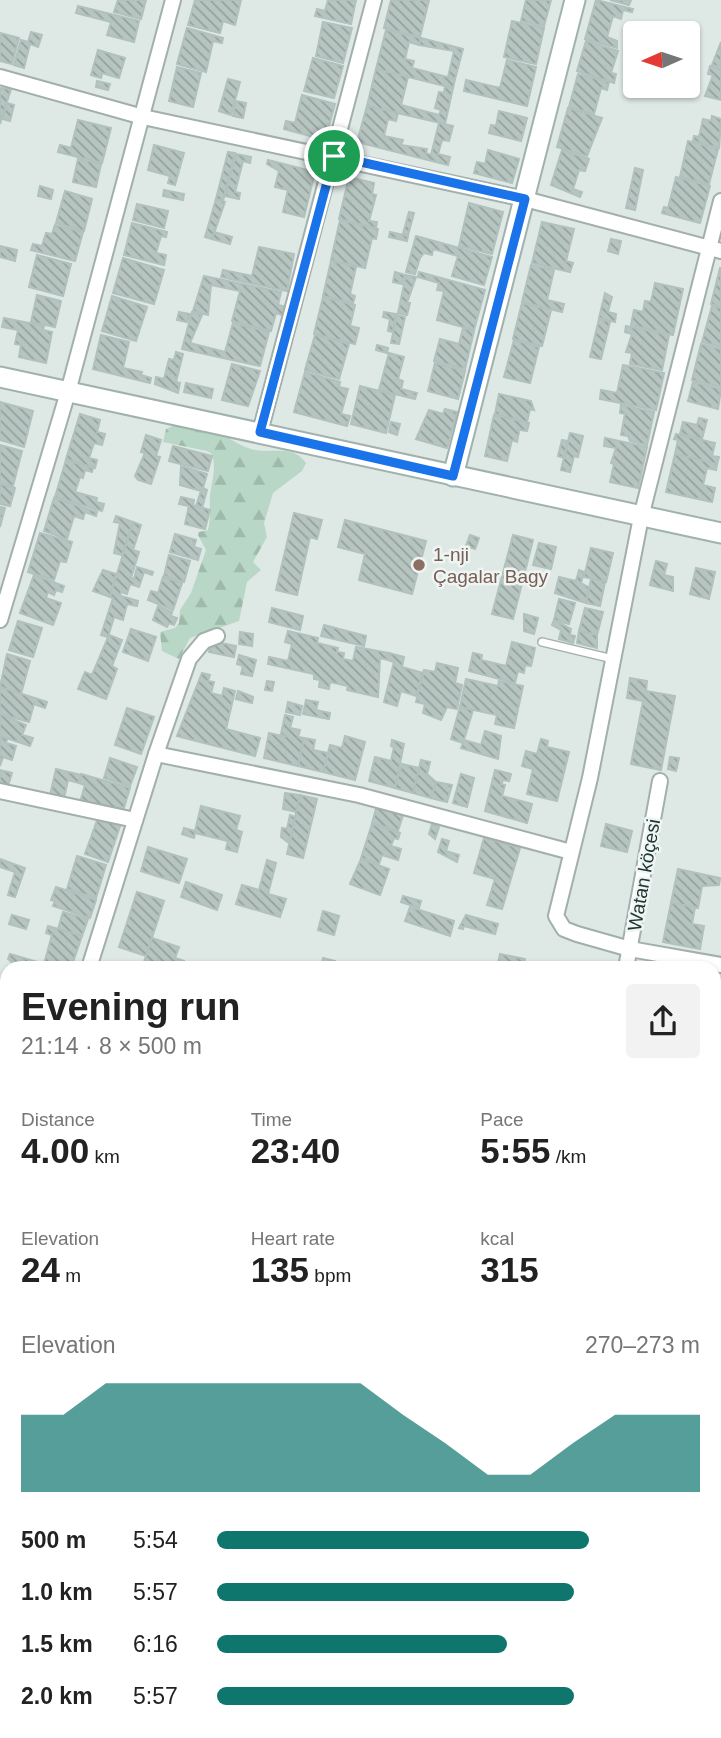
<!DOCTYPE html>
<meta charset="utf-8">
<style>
:root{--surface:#fff;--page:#f2f2f2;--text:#222;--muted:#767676;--accent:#0f766e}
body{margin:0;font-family:Helvetica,sans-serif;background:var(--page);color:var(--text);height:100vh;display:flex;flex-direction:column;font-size:26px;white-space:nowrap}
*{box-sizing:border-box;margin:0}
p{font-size:23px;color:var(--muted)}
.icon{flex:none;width:38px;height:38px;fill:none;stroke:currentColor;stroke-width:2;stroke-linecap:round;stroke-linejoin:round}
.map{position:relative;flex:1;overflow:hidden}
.side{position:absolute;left:0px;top:961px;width:721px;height:779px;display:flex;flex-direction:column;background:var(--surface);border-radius:21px 21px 0 0;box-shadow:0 2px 5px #0004}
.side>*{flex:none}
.needle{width:46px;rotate:267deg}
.controls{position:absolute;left:623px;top:21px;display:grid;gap:14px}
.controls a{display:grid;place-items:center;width:77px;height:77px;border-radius:7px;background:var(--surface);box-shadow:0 2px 5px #0004;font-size:35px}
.pin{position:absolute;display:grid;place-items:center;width:60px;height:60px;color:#fff;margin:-30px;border:4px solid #fff;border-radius:50%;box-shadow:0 2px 7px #0007}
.round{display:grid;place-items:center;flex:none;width:74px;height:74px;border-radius:7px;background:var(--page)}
.headline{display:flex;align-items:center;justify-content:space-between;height:119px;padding:0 21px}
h1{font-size:38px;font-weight:600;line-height:52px}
.figures{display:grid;grid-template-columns:repeat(3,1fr);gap:10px;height:119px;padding:7px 21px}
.figures div{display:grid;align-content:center}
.figures b{font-size:35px;font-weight:600}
.figures small{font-size:19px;font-weight:400}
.figures p{font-size:19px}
.chart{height:196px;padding:14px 21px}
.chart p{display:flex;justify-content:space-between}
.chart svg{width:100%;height:126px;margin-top:7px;fill:var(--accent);opacity:.7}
ul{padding:0 21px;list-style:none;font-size:23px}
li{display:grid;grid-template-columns:112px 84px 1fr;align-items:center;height:52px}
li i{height:18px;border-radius:9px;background:var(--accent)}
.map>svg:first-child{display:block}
</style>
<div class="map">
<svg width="721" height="1738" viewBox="0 0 721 1738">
<defs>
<pattern id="forest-firs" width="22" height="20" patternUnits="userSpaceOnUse" patternTransform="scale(1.75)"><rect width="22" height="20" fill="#b9d7c6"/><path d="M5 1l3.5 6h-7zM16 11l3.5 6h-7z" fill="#9fb9ab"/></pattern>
<pattern id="building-back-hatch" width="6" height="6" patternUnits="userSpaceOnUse" patternTransform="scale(1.75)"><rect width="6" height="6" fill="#b7c5c1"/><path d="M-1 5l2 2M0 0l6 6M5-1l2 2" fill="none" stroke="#94a19e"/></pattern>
</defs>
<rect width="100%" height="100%" fill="#dee8e5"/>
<path fill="url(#forest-firs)" d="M178 424C189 426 200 427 211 430 225 434 237 445 251 449 272 455 292 443 306 463L302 471 273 493 264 523 267 537 253 562 261 570 247 582 239 621 190 638 179 659 162 651 160 632 175 628 179 623 180 610 191 593 206 550 198 535 199 532 208 530C212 515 208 502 211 489 213 476 216 468 212 454L207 451 163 442 166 429Z"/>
<g fill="url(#building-back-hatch)" stroke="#b1c1bd" stroke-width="2">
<path d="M118 0H146L141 19 114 12Z"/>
<path d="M195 0H241L235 25 223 21 220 33 188 25Z"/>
<path d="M328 0H356L351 24 315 16 317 9 325 11Z"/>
<path d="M391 0H429L420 37 384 28Z"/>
<path d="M526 0H551L544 26 521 21Z"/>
<path d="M596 0 633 9 632 12 623 10 621 19 613 16 607 37 617 41V48L585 39Z"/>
<path d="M610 0H631L629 5Z"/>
<path d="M78 6 139 21 134 42 107 35 111 22 76 13Z"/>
<path d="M512 21 544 28 536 64 504 57Z"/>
<path d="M323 22 352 28 343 63 316 56Z"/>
<path d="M187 28 223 38 222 43 213 41 206 72 177 64Z"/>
<path d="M386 30 421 38 419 45 409 42 405 59 414 61 412 68 455 79 453 88 376 69Z"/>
<path d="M31 32 42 35 38 47 30 44 24 68 14 65 21 40 28 42Z"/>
<path d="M0 33 19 38 12 64 0 61Z"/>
<path d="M421 38 463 49 455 79 448 77 454 51 419 45Z"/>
<path d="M586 41 618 51 611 73 616 74 614 83 577 71Z"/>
<path d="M721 42V67L712 65Z"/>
<path d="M98 50 125 58 119 78 102 73 101 78 91 75Z"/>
<path d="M313 58 343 66 334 98 304 91Z"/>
<path d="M507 60 536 67 527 106 464 91 466 80 500 88Z"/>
<path d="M710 66 721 69V100L705 96 713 75 708 74Z"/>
<path d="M177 67 201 73 193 107 169 101Z"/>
<path d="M376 69 408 77 401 105 439 115 441 110 435 108 439 92 444 93 445 86 453 88 445 124 367 106Z"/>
<path d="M578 74 609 82 607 90 601 88 594 114 569 107Z"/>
<path d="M228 79 240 82 231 115 219 111Z"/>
<path d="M97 81 110 84 108 90 96 87Z"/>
<path d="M1 88 11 89 0 124V91Z"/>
<path d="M302 95 335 104 325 140 284 129 286 121 295 123Z"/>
<path d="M236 101 246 103 243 118 233 116Z"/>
<path d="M7 103 14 105 10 121 3 119Z"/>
<path d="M367 106 398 113 396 121 388 119 384 136 403 140 401 145 427 149 426 153 431 155 439 123 453 126 449 141 442 140 438 154 450 157 448 165 357 142Z"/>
<path d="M568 108 602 118 587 156 557 147Z"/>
<path d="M499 111 527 118 521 141 489 133 491 125 496 126Z"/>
<path d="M712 116 721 119 719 148 693 141 694 136 699 137 703 119 711 121Z"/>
<path d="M78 120 111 128 102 163 58 152 60 145 71 148Z"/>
<path d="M688 141 718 149 709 184 680 177Z"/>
<path d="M154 145 184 153 175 185 168 183 170 176 148 170Z"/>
<path d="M488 150 519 159 512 183 474 173 477 162 485 164Z"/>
<path d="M562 150 589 159 585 171 579 170 573 189 582 192 580 197 551 185Z"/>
<path d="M228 152 235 153 223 201 216 199Z"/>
<path d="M236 154 251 157 250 163 243 161 235 192 240 193 239 199 225 196Z"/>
<path d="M78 159 101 164 96 187 73 182Z"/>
<path d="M268 160 315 172 304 217 283 212 288 190 275 187 279 171 267 164Z"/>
<path d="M635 168 643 170 635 210 626 208Z"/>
<path d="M349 177 374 183 372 194 376 195 369 221 377 222 376 228 339 219Z"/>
<path d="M676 177 710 186 700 223 662 213 664 207 668 208Z"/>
<path d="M40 186 53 190 51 199 38 196Z"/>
<path d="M164 190 184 194 183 200 163 196Z"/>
<path d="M65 191 92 199 84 231 56 223Z"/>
<path d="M216 199 225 202 212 239 205 237Z"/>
<path d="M469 203 503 212 492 254 459 246Z"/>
<path d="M137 204 168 211 164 228 133 220Z"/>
<path d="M409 212 414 213 408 235 403 234Z"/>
<path d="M340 220 378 229 376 239 372 238 365 268 331 260Z"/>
<path d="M542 222 574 229 566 261 573 263 570 272 532 263Z"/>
<path d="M132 223 167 232 166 237 161 236 156 253 166 255 164 265 124 255Z"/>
<path d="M55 225 83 232 75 261 31 250 33 244 42 246 46 233 52 234Z"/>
<path d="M214 232 232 237 230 244 212 239Z"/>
<path d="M390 232 408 236 407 241 389 237Z"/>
<path d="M416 236 492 257 484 285 452 276 458 256 433 249 432 255 424 253 420 258 415 274 406 272Z"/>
<path d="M611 239 621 241 618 254 608 251Z"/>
<path d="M0 246 17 250 15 261 0 257Z"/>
<path d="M259 247 294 254 287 291 221 277 223 270 252 276Z"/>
<path d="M37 255 71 264 63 296 29 287Z"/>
<path d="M123 258 164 270 154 304 113 293Z"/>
<path d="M331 261 356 267 350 294 355 296 353 303 323 296Z"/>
<path d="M531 265 554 270 547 300 564 304 562 312 522 302Z"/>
<path d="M720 268H721V307L711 304Z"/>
<path d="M395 272 405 275 402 284 393 282Z"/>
<path d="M419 272 485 290 474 330 437 320 444 291 437 290 439 283 418 277Z"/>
<path d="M406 275 416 277 407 303H410L407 315 398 313Z"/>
<path d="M204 276 281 292 278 305 287 307 285 316 276 313 271 331 232 321 240 291 211 285 208 315 193 311Z"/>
<path d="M655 283 683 289 673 335 631 325 634 310 643 312 645 301 651 302Z"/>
<path d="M605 293 612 297 608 312 616 314 615 322 599 318Z"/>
<path d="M37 295 61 301 55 327 31 322Z"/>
<path d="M112 296 147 307 136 341 102 331Z"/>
<path d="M323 297 355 305 350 326 359 328 355 344 314 334Z"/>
<path d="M522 303 551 310 542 346 513 339Z"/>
<path d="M712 306 721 308V347L702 342Z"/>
<path d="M179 312 190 314 187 322 177 320Z"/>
<path d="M192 312 202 315 190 343 225 352 233 323 269 332 260 366 182 349Z"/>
<path d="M384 312 396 314 393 332 388 331 390 319 383 317Z"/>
<path d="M397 315 405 317 399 344 391 343Z"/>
<path d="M4 318 44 326 43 330 52 332 46 363 19 357 21 345 15 344 18 330 2 327Z"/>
<path d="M599 319 610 322 601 359 590 357Z"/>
<path d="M626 326 669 335 662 370 630 364 632 353 626 352 632 334 625 332Z"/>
<path d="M463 328 474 331 465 369 434 361 440 339 459 344Z"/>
<path d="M101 335 129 342 123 368 142 372 141 375 151 378 150 383 93 369Z"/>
<path d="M315 335 349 344 339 379 305 370Z"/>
<path d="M514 340 539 347 530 383 504 377Z"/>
<path d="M701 344 721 349V387L692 380Z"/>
<path d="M377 345 388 348 387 353 376 350Z"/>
<path d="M176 352 183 354 176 382 180 383 178 393 155 384 156 377 164 379 169 359 174 360Z"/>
<path d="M389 353 404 357 398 379 403 381 401 389 417 393 415 399 379 390Z"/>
<path d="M435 363 465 371 458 399 428 391Z"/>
<path d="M232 364 260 371 248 406 222 400Z"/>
<path d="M623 365 664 373 656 410 600 399 601 390 617 393Z"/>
<path d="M305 372 340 382 339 387 348 389 341 414 350 416 347 426 294 412Z"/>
<path d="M693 382 721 389 718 409 688 401Z"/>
<path d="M186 383 213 389 211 398 184 392Z"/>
<path d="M360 386 395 395 386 433 351 424Z"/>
<path d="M499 394 531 401 534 410 530 409 527 422 495 414Z"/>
<path d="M0 402 33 411 24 447 0 440Z"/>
<path d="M621 405 654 412 647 445 630 441 628 436 621 435 625 414 620 413Z"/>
<path d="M445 409 457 412 447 448 416 439 429 410 443 414Z"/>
<path d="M80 414 100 420 97 432 105 434 102 445 94 443 89 458 97 460 95 468 66 459Z"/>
<path d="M494 415 529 423 527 431 515 429 519 432 517 442 512 440 507 461 485 456Z"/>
<path d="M699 418 707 420 702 439 680 434 683 422 697 425Z"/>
<path d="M391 422 400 424 397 435 389 432Z"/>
<path d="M570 433 583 436 578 457 574 456 570 472 561 470Z"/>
<path d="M676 434 715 443 712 456 719 457 717 464 675 454 678 440 674 439Z"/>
<path d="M146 435 161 440 156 456 160 457 151 484 138 480 135 476 145 453 141 452Z"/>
<path d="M605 438 647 447 638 488 610 482 614 464 611 463 616 448 604 446Z"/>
<path d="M562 440 568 441 564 458 558 456Z"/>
<path d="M0 445 22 451 13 486 0 483Z"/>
<path d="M173 446 212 456 208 471 169 461Z"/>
<path d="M675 454 717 464 716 470 707 468 703 485 715 488 712 502 666 492Z"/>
<path d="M66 460 93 468 92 472 85 470 83 478 80 477 75 492 97 498 96 502 104 504 102 511 55 497Z"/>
<path d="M181 466 207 474 203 488 207 490 202 508 196 506 201 491 180 485Z"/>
<path d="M0 484 15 488 10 506 0 504Z"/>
<path d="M181 497 194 500 193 505 210 510 205 529 185 524 189 506 179 504Z"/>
<path d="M54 498 97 512 96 516 85 512 83 519 74 516 67 539 44 531Z"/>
<path d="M0 507 5 508 0 527Z"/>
<path d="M294 513 322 520 317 539 310 537 297 595 276 590Z"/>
<path d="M116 516 133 522 122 555 114 553 120 523 114 522Z"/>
<path d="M345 520 426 541 412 594 359 580 365 554 338 547Z"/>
<path d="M133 522 141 525 133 550 139 552 131 578 134 579 137 567 153 572 152 575 144 572 139 587 130 584 127 594 121 592 120 596 111 593Z"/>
<path d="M40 533 72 542 66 562 60 561 54 580 28 572Z"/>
<path d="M175 534 196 540 194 547 201 549 198 560 170 552Z"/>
<path d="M470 535 479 538 475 549 466 546Z"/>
<path d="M513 535 533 540 513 619 492 614Z"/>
<path d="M539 543 556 547 551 569 533 565Z"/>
<path d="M591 548 613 553 606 582 584 577Z"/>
<path d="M169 555 190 561 184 582 164 576Z"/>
<path d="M656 561 667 564 664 575 673 577V591L650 585Z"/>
<path d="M696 568 715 572 709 599 690 594Z"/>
<path d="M103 570 116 574 110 597 93 591Z"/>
<path d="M579 570 584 572 581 583 590 588 586 603 555 593 559 577 576 581Z"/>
<path d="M34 575 64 586 62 592 56 590 54 595 48 592 46 598 61 603 53 625 20 613Z"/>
<path d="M163 577 182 583 173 610 148 600 151 591 158 593Z"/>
<path d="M591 579 605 582 600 606 586 603Z"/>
<path d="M111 593 138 601 137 606 127 604 123 620 114 617 108 637 101 635 113 598 110 597Z"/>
<path d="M559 599 575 603 569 624 554 620Z"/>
<path d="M158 606 172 612 171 616 177 618 174 625 169 623 167 627 153 620Z"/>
<path d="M272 608 303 616 300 630 269 622Z"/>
<path d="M585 608 603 612 597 635 579 631Z"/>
<path d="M524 614 538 618 534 634 524 631Z"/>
<path d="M554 620 571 629 570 635 575 636 573 643 559 639 561 630 552 625Z"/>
<path d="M18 621 42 628 33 657 9 650Z"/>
<path d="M324 625 366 636 364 646 321 636Z"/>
<path d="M131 629 156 637 148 661 123 652Z"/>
<path d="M288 631 318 638 317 643 338 648 337 652 344 653 343 659 353 661 356 647 389 653 388 660 380 658 378 697 347 690 348 686 330 682 329 689 319 687 320 680 314 679V674L268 664 269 657 288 661 292 644 285 642Z"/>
<path d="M579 631 597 635V648L577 643Z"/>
<path d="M240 632 253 634 252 646 239 644Z"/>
<path d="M109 635 122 640 112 666 117 669 106 699 78 689 85 672 92 675Z"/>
<path d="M211 641 236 646 234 657 209 652Z"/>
<path d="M512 642 535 648 531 666 525 665 524 673 518 671 515 683 469 671 473 653 482 655 481 660 506 666Z"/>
<path d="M389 653 404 657 402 667 423 673 416 696 401 691 397 706 384 702 394 662 388 660Z"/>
<path d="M7 654 30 661 21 694 0 687Z"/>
<path d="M239 655 256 660 252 676 241 674 243 666 237 664Z"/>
<path d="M437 663 458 668 455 683 462 685 457 709 447 707 441 720 423 713 425 704 416 702 424 670 435 672Z"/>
<path d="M202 673 210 675 208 681 214 682 211 693 222 696 224 688 235 691 226 729 260 738 255 756 177 736Z"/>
<path d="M630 678 647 681 646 691 675 696 661 770 631 764 643 701 627 698Z"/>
<path d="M466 679 498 686 499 681 523 686 514 728 495 724 497 715 460 707Z"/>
<path d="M267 681 274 682 272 691 265 690Z"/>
<path d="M0 687 47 702 45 708 34 704 29 722 0 714Z"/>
<path d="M238 691 253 697 252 703 236 699Z"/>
<path d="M306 700 318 702 316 710 330 713 329 719 303 714Z"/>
<path d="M288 702 302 706 300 715 286 712Z"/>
<path d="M460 707 473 710 464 740 481 745 485 731 501 736 498 759 461 748 463 743 451 739Z"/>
<path d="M127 708 154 717 141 754 115 745Z"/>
<path d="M0 714 26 725 22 735 33 738 30 746 0 736Z"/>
<path d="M285 715 293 717 290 728 300 730 298 737 304 738 298 766 264 758 269 733 286 737 281 734Z"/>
<path d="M0 736 7 739 6 743 16 746 12 760 3 757 0 766Z"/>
<path d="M345 736 365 742 355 780 323 772 330 745 342 748Z"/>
<path d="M304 738 315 740 313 750 328 753 323 772 298 766Z"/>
<path d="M541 739 548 741 547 747 569 752 557 801 527 794 533 769 522 766 526 751 537 754Z"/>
<path d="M392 740 404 744 395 788 369 781 375 757 391 761 394 747 391 746Z"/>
<path d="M670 757 679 758 676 771 668 769Z"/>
<path d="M110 758 137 767 130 786 104 778Z"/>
<path d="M421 760 430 762 427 774 436 782 431 798 413 793Z"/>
<path d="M402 764 419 768 413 793 395 788Z"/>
<path d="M56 769 81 775 79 783 68 780 64 798 50 795Z"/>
<path d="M0 770 12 773 8 786 0 784Z"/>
<path d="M495 770 511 774 509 781 503 780 501 784 505 785 502 796 532 804 527 823 485 811Z"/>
<path d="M81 774 130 788 122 814 80 802 85 785 79 783Z"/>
<path d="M461 774 474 778 467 807 453 803Z"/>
<path d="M436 782 452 785 447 802 431 798Z"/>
<path d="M285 793 300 795 297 812 283 809Z"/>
<path d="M300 795 317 799 303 858 287 854Z"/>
<path d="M377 805 403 815 398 831 372 823Z"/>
<path d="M201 806 240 816 236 830 242 832 237 852 226 849 228 841 195 833 194 838 182 834 184 828 195 831Z"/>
<path d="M290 815 295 817 289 843 281 837 282 828 287 829Z"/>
<path d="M98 818 120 826 108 862 85 854Z"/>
<path d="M372 824 400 833 398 839 394 838 391 846 401 849 398 860 382 855 379 864 361 858Z"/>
<path d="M432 824 439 827 435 839 429 834Z"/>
<path d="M606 824 632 831 627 852 601 846Z"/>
<path d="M484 838 520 848 502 909 487 905 495 879 474 873Z"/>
<path d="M442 839 449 841 446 851 459 855 457 862 438 852Z"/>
<path d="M148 847 187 859 179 883 141 871Z"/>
<path d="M77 856 106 865 96 898 67 889Z"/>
<path d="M0 859 25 868 15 897 8 895 15 872 0 867Z"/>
<path d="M361 859 389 869 380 895 350 884Z"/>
<path d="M267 860 276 863 268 894 286 899 280 917 236 904 242 885 259 890Z"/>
<path d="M678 869 720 878 719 885 702 886 698 908 671 903Z"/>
<path d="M186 882 222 895 217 910 181 897Z"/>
<path d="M56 887 96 900 90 918 53 906 55 901 51 900Z"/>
<path d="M137 892 164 901 146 956 119 947Z"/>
<path d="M403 896 421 901 419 908 401 902Z"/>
<path d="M671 903 695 907 692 924 704 926 700 949 663 942Z"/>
<path d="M410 907 454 921 450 936 405 921Z"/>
<path d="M323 911 339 916 334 935 318 930Z"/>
<path d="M63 912 88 919 82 936 58 929Z"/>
<path d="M12 915 29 920 26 929 9 924Z"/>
<path d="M466 915 498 924 495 934 464 926 463 929 459 928Z"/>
<path d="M48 926 82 936 71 968 44 964 52 935 46 933Z"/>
<path d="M152 938 179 947 175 958 184 961 182 968H142Z"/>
<path d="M10 954 44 964 56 968H29L13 963 8 959Z"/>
<path d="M500 954 525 959 523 968H497Z"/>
<path d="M323 958 335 961 334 968H321Z"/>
<path d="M658 959 688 966 687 968H656Z"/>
<path d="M0 985 7 987V994L0 992Z"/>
<path d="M721 1062V1087L714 1086V1068L719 1069Z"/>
<path d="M7 1081V1102L1 1100Z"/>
<path d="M0 1104 7 1106V1145L0 1143Z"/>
<path d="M0 1145 7 1147 3 1185 0 1184Z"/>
<path d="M714 1150 721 1151V1160L714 1158Z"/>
<path d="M719 1295 721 1296V1322L714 1320Z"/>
<path d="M714 1452 721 1454V1482L714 1480Z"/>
<path d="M0 1503 7 1505V1544L0 1543Z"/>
<path d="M714 1526 721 1528V1548L714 1546Z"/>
<path d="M0 1588 7 1589 6 1618 0 1617Z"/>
<path d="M716 1601 721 1602V1655L714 1653Z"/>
<path d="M74 1732H98L97 1738Z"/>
<path d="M136 1732H158L157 1738H135Z"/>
<path d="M274 1732H302L301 1738H273Z"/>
<path d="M364 1732H396V1738H363Z"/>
<path d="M484 1732 497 1735 521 1732 519 1738H483Z"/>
<path d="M547 1732H573L572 1738H545Z"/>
<path d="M644 1732H702L701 1738H655Z"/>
</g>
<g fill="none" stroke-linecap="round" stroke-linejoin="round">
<g stroke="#a2afac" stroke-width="10">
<path id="lane" d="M542 642 613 659"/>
</g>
<g stroke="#a2afac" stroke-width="18">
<g id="street">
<path d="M0 77 143 117 525 199 721 251"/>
<path d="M721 201 641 517 590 778 556 916 564 929 577 934 630 949 721 965"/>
<path d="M260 432 374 0"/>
<path d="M0 620 68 392 173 0"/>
<path d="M156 754 359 795 571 852"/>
<path d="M0 791 135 820"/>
<path d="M89 968 156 754 189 659 204 641 217 636"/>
<path d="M626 968 660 781"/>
<path d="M0 1254 7 1232"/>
<path d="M0 1322 7 1323"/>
<path d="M0 1393 7 1355"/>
<path d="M0 1479 7 1481"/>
<path d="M714 1673 721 1675"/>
<path d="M117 1738 118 1732"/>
<path d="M333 1738 335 1732"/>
<path d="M532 1738 533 1732"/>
<path d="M718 1738 721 1727"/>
</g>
</g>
<g stroke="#9fb2ae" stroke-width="23">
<g id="secondary">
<path d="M0 377 721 533"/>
<path d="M453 476 575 0"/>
<path d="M0 1043 7 1046"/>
<path d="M714 1269 721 1271"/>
</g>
</g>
<use href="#lane" stroke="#fff" stroke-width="7"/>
<use href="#street" stroke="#fff" stroke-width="14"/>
<use href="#secondary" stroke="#fff" stroke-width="19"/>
</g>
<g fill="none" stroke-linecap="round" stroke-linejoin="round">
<g stroke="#fff" stroke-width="14">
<path id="route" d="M334 156 525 199 453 476 260 432Z"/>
</g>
<use href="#route" stroke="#1a73e8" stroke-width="9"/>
</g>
<circle fill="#8d6e63" stroke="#eef5f3" stroke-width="2.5" cx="419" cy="565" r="7"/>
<g text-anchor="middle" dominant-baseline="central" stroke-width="5" stroke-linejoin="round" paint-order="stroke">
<g font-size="19" fill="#785e54" stroke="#eef5f3" text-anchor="start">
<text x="433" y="554">1-nji<tspan x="433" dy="22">Çagalar Bagy</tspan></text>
</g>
<g font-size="19" fill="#213634" stroke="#eef5f3">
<text transform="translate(644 875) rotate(-80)">Watan köçesi</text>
</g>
</g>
</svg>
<div class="controls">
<a><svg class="needle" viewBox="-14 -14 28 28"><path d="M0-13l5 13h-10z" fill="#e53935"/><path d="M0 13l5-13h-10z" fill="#767676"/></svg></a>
</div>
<div class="pin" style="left:334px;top:156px;background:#1e9e55"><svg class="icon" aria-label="arrive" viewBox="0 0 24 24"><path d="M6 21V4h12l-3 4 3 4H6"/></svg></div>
<section class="side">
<div class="headline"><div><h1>Evening run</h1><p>21:14 · 8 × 500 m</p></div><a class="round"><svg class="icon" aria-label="share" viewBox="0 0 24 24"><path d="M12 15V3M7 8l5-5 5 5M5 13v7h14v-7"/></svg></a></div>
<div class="figures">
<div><p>Distance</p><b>4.00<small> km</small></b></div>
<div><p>Time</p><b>23:40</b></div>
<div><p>Pace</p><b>5:55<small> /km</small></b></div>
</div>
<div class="figures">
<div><p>Elevation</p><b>24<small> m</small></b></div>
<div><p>Heart rate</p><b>135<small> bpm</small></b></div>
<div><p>kcal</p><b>315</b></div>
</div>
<div class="chart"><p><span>Elevation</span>270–273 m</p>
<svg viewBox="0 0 160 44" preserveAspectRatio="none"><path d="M0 44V17L10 17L20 6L30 6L40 6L50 6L60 6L70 6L80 6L90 17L100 27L110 38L120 38L130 27L140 17L150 17L160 17V44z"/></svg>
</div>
<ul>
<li><b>500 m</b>5:54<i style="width:77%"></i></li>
<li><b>1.0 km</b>5:57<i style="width:74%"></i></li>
<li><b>1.5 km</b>6:16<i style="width:60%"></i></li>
<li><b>2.0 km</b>5:57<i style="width:74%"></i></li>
</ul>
</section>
</div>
